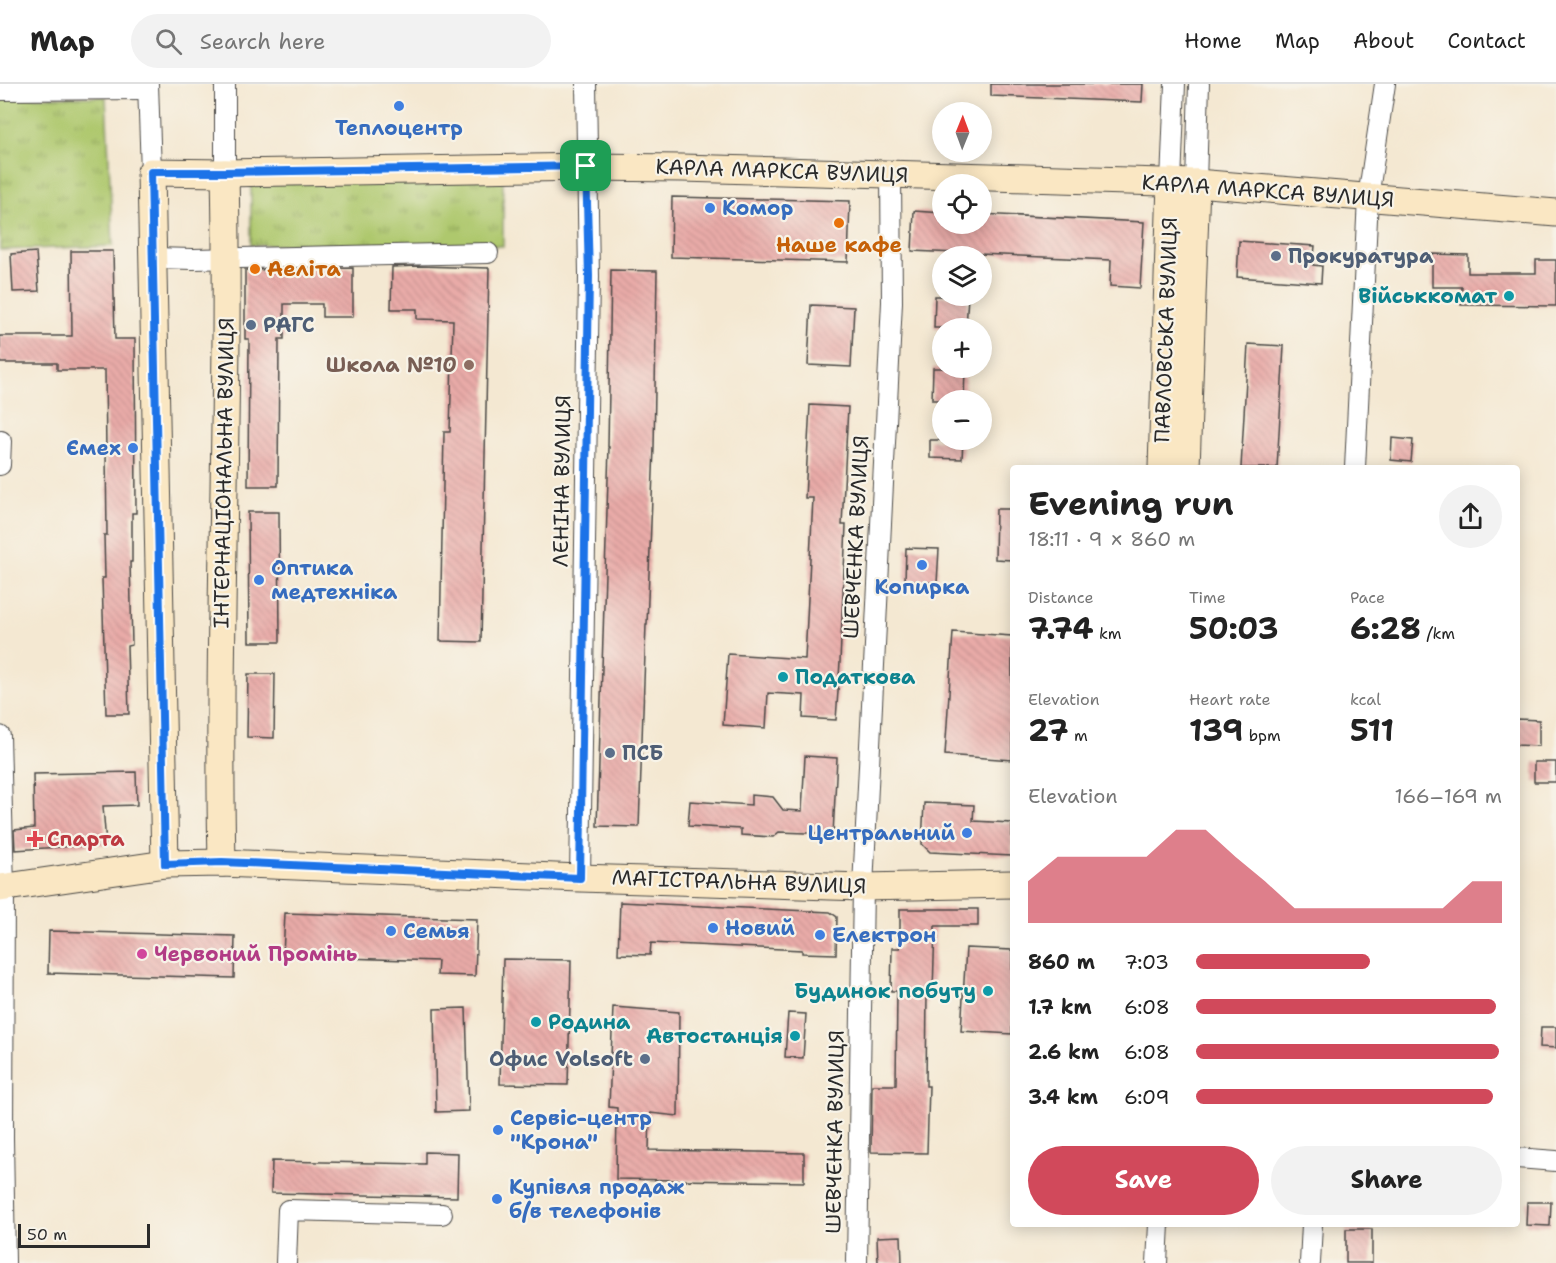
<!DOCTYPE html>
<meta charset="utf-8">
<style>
:root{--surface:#fff;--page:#f2f2f2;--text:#222;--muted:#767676;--line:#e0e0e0;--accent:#d1495b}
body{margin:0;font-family:"Shantell Sans",sans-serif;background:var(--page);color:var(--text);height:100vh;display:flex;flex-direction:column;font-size:22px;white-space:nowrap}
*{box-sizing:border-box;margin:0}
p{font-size:20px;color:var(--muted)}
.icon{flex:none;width:33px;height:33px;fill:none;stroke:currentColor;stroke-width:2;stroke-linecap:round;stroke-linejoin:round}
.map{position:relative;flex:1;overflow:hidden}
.panel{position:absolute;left:1010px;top:381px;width:510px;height:762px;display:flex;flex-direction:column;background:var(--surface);border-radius:6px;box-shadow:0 3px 15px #0003}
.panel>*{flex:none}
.needle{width:39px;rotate:1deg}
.fabs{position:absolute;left:932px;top:18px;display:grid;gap:12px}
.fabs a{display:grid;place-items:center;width:60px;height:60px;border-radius:50%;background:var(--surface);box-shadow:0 3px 15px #0003;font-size:30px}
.scale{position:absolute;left:18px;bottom:15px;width:132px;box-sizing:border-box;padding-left:6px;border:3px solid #2b2b2b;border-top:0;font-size:16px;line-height:21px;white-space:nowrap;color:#2b2b2b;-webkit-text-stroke:4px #f7f3e8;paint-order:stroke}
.pin{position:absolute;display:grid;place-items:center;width:51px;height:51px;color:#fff;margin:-26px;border-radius:12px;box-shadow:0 3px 9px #0006}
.round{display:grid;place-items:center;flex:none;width:63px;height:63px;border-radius:32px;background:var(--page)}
.head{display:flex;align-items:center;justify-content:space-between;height:102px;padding:0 18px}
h1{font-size:33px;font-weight:700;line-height:45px}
.stats{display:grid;grid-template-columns:repeat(3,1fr);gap:9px;height:102px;padding:6px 18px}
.stats div{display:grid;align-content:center}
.stats b{font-size:30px;font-weight:700}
.stats small{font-size:16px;font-weight:400}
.stats p{font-size:16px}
.chart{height:168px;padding:12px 18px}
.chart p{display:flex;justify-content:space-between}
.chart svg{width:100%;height:108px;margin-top:6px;fill:var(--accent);opacity:.7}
.action{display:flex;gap:12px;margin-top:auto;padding:12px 18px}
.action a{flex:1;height:69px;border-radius:36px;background:var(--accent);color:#fff;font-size:24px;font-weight:700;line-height:69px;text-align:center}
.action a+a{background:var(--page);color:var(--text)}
ul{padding:0 18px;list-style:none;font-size:20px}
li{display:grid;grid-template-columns:96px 72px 1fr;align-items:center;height:45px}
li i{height:15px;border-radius:8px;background:var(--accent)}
header{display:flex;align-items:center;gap:36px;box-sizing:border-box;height:84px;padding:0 30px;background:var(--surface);border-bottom:2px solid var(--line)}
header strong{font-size:28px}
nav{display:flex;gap:33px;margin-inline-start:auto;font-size:21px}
.search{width:420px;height:54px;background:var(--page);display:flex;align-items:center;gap:15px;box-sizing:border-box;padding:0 21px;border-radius:33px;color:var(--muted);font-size:22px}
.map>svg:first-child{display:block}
</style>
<header>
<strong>Map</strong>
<div class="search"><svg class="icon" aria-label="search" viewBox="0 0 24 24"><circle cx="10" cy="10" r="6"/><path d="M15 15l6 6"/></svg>Search here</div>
<nav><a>Home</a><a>Map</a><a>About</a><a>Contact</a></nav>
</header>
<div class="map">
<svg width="1556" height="1179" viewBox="0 0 1556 1179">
<defs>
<pattern id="grass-tufts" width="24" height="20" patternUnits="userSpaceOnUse" patternTransform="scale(1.5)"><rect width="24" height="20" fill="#aec86d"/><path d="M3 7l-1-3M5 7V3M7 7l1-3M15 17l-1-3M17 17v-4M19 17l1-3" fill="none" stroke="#8ea35a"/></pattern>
<pattern id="building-back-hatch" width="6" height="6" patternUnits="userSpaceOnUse" patternTransform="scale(1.5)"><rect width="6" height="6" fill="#e9aba8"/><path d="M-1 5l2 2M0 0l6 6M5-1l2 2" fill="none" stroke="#c89391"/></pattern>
</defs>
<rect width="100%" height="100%" fill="#f7f3e8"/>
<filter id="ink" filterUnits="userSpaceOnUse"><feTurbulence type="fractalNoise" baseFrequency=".0167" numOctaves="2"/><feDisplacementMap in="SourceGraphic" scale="12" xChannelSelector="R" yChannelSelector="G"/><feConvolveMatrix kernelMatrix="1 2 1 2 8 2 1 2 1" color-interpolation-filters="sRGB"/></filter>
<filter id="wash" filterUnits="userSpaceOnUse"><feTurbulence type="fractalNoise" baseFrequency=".008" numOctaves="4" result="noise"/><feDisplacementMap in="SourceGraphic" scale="24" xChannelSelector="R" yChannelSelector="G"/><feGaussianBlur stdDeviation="1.35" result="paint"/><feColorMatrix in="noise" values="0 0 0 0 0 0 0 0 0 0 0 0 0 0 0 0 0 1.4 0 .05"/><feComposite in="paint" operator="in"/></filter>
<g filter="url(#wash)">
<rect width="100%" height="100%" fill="#f4e8d2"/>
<g fill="url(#grass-tufts)" stroke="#6c7a4c" stroke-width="1.5">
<path d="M0 13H106L113 162 0 166Z"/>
<path d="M251 94H503V162L251 161Z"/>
</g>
<g id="blocks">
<g fill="url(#building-back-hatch)">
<path d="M991 0H1143L1142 18 991 12Z"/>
<path d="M672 113 850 117 848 178 671 173Z"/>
<path d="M914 127 942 129V140H981V130L1144 138 1140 204 1110 202 1111 176 912 167Z"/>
<path d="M1239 157 1315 162 1313 181 1322 182 1321 199 1237 193Z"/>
<path d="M71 167H113L115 255H135L136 429H132V478H130L132 561 127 562 129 630H106L102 494H105L104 451H107L105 286H57V279H0V252H72Z"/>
<path d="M36 168 39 207 13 208 11 170Z"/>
<path d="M1432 170 1468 171V189H1536V176H1556V222L1461 221 1462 203H1432Z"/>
<path d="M419 182 489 184 481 558 440 557 444 348H450L453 236 417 235V225H391L392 183Z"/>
<path d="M353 184V233H322V220H284V255H279L278 402H248L249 255H245V186Z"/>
<path d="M611 186 657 187 654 364 647 540H646L639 743 597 742 609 363H608Z"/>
<path d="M935 212H968L966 244H934Z"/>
<path d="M811 221 854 223 851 283 808 281Z"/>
<path d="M1248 260 1284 262 1277 384H1241Z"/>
<path d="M933 284H965L964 316H932Z"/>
<path d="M810 321 848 323 842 441H846L840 578 836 636 803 634 804 611 768 609 766 644 723 641 728 570 805 575 813 414H805Z"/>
<path d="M1392 354 1413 356 1411 378 1391 376Z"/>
<path d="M930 356H963L962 375 930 374Z"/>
<path d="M996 425H1012V476L995 475Z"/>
<path d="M248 428H279L280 558H249Z"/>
<path d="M906 464 939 465 937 499 905 497Z"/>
<path d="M953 548 1012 552V676L945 671Z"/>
<path d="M248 590H275L274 654 247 653Z"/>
<path d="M1516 635 1539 636V662L1516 661Z"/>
<path d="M805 672 837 674 833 750 779 748 773 753 741 751V745L688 742 690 717 751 721V711L773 713 783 726 802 727Z"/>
<rect x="1534" y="678" width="22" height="20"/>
<path d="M136 688 137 721 103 722 106 760 15 766 14 746 34 744 33 690Z"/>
<path d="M924 719 974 721 973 737 1012 739V772L930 768 922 760Z"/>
<path d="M620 818 830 828 837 833 836 870 802 869V866L651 859 650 871 618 870Z"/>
<path d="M900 825H978V842H935L933 908H927L926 1002H929L927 1069 871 1068 872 1001H896L897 907H891L892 864H900Z"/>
<path d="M285 829 477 835 475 892 437 891 438 877 283 872Z"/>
<path d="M49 847 235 852 234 894 48 889Z"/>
<path d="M966 864 1012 866V950L961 947Z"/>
<path d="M503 875 571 876 568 1001 500 1000Z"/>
<path d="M613 923 679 928 678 1032 650 1029 649 1066 804 1069V1098L616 1095 617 1024 609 1023Z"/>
<path d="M466 924 469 1027 436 1028 434 925Z"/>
<path d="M788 929 806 930 803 974 785 973Z"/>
<path d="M1541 943H1556V964L1540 963Z"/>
<path d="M425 1068 458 1069 457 1113 271 1109 272 1077 425 1080Z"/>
<path d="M1527 1118H1551L1550 1142 1526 1141Z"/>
<rect x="1346" y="1145" width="26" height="34"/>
<path d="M901 1152 902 1179H878L877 1153Z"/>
</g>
</g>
</g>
<g filter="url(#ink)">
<use href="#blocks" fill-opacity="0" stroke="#494744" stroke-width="1.5"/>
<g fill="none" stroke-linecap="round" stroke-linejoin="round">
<g stroke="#494744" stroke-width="22">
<g id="street">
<path d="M148 0 151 88"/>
<path d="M225 0V89"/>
<path d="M0 6 148 5"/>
<path d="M1171 98 1175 0"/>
<path d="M1196 99 1199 0"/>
<path d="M153 174 193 175 488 169"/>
<path d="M0 381 1 357"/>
<path d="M1355 384 1368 114 1385 0"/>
<path d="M0 652 4 804 3 1054 5 1179"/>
<path d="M580 794 589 192 586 0"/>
<path d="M1516 1074 1556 1077"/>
<path d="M286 1179 288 1126 442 1130"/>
<path d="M857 1179 863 803 892 218 891 90"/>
<path d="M1157 1179 1159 1140"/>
<path d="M1310 1179 1312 1140"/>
</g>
</g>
<g stroke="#494744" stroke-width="29">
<g id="secondary">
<path d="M1162 384 1171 98"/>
<path d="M1186 384 1196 99"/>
<path d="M222 779C217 549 230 319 225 89"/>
<path d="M165 780 151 88 225 89 586 83 682 84 1196 99 1556 129"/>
<path d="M0 804 165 780 222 779 580 794 830 802 863 803 1012 800"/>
</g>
</g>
<use href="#street" stroke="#fff" stroke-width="20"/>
<use href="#secondary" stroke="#fae7c3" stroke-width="27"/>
</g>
</g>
<g fill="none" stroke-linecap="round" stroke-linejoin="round" filter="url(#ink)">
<g stroke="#fff" stroke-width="12">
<path id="route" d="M586 82 589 192 580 794 222 778 165 780 151 88H225Z"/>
</g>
<use href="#route" stroke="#1a73e8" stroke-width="8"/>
</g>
<g fill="#3f7fe0" stroke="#f7f3e8" stroke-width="2">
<circle cx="399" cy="22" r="6"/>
<circle cx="710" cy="124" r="6"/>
<circle cx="133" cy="364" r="6"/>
<circle cx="922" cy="481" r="6"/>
<circle cx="259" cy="496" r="6"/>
<circle cx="967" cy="749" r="6"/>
<circle cx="713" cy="844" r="6"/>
<circle cx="391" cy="847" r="6"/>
<circle cx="820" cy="851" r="6"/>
<circle cx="498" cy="1046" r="6"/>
<circle cx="497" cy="1115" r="6"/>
</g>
<g fill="#e8710a" stroke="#f7f3e8" stroke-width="2">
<circle cx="839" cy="139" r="6"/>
<circle cx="255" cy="185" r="6"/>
</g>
<g fill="#5c6f8a" stroke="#f7f3e8" stroke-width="2">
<circle cx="1276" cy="172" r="6"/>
<circle cx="251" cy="241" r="6"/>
<circle cx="610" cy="669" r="6"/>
<circle cx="645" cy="975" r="6"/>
</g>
<g fill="#0f9aa8" stroke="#f7f3e8" stroke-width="2">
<circle cx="1509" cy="212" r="6"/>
<circle cx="783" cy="593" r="6"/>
<circle cx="988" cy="907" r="6"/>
<circle cx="536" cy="938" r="6"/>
<circle cx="795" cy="952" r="6"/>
</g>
<circle fill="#8d6e63" stroke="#f7f3e8" stroke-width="2" cx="469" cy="281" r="6"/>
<path fill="#e0444e" stroke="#f7f3e8" stroke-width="2" d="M32 746h6v6h6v6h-6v6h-6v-6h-6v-6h6z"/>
<circle fill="#d1479c" stroke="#f7f3e8" stroke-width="2" cx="142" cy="870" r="6"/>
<g text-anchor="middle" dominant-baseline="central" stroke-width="4.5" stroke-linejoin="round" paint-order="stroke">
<g font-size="21" font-weight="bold" fill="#366cbe" stroke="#f7f3e8" text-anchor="start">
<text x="399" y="44" text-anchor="middle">Теплоцентр</text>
<text x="722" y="124">Комор</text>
<text x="121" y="364" text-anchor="end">Ємех</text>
<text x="271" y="484">Оптика<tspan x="271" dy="24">медтехніка</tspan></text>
<text x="922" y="503" text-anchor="middle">Копирка</text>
<text x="955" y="749" text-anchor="end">Центральний</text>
<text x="725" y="844">Новий</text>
<text x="403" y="847">Семья</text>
<text x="832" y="851">Електрон</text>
<text x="510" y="1034">Сервіс-центр<tspan x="510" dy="24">"Крона"</tspan></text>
<text x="509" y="1103">Купівля продаж<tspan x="509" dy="24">б/в телефонів</tspan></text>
</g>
<g font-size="21" fill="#2b2b2b" stroke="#f7f3e8">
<text transform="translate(782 87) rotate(2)">КАРЛА МАРКСА ВУЛИЦЯ</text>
<text transform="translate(1268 107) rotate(4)">КАРЛА МАРКСА ВУЛИЦЯ</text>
<text transform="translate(1166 246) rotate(-88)">ПАВЛОВСЬКА ВУЛИЦЯ</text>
<text transform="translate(224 389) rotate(-89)">ІНТЕРНАЦІОНАЛЬНА ВУЛИЦЯ</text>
<text transform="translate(562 397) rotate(-89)">ЛЕНІНА ВУЛИЦЯ</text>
<text transform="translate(856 453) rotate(-87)">ШЕВЧЕНКА ВУЛИЦЯ</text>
<text transform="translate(739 798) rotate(2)">МАГІСТРАЛЬНА ВУЛИЦЯ</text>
<text transform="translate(835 1048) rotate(-89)">ШЕВЧЕНКА ВУЛИЦЯ</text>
</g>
<g font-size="21" font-weight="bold" fill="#c56008" stroke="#f7f3e8">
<text x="839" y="161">Наше кафе</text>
<text x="267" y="185" text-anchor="start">Аеліта</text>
</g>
<g font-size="21" font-weight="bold" fill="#4e5e75" stroke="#f7f3e8" text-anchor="start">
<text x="1288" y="172">Прокуратура</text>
<text x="263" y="241">РАГС</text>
<text x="622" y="669">ПСБ</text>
<text x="633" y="975" text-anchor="end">Офис Volsoft</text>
</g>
<g font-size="21" font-weight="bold" fill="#0d838f" stroke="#f7f3e8" text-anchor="end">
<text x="1497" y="212">Військкомат</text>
<text x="795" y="593" text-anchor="start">Податкова</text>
<text x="976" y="907">Будинок побуту</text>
<text x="548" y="938" text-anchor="start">Родина</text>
<text x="783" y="952">Автостанція</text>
</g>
<g font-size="21" font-weight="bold" fill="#785e54" stroke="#f7f3e8" text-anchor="end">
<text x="457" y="281">Школа №10</text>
</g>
<g font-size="21" font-weight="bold" fill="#be3a42" stroke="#f7f3e8" text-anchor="start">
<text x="47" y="755">Спарта</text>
</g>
<g font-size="21" font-weight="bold" fill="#b23c85" stroke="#f7f3e8" text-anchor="start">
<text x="154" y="870">Червоний Промінь</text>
</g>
</g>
</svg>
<div class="fabs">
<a><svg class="needle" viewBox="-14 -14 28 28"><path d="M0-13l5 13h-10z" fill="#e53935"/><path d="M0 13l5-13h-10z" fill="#767676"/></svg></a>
<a><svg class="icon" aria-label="locate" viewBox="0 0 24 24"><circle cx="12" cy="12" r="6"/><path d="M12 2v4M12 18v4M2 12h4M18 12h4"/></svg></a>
<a><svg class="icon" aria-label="layers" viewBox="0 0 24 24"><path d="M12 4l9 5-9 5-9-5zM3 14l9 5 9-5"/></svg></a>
<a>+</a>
<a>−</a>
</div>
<div class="scale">50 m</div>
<div class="pin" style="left:586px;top:82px;background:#1e9e55"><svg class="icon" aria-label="arrive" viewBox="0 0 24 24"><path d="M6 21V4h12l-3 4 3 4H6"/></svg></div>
<section class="panel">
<div class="head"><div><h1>Evening run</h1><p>18:11 · 9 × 860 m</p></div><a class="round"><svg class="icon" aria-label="share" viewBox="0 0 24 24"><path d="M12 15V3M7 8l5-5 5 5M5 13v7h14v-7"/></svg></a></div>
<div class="stats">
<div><p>Distance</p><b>7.74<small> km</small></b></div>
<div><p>Time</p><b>50:03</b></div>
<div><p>Pace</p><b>6:28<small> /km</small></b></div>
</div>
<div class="stats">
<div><p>Elevation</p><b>27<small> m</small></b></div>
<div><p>Heart rate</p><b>139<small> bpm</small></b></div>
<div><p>kcal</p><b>511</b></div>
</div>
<div class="chart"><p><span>Elevation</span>166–169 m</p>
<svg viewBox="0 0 160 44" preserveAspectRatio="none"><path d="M0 44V27L10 17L20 17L30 17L40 17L50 6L60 6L70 17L80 27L90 38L100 38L110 38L120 38L130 38L140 38L150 27L160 27V44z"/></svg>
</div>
<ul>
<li><b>860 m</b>7:03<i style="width:57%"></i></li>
<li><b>1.7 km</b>6:08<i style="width:98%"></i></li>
<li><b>2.6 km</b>6:08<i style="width:99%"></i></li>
<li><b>3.4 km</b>6:09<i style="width:97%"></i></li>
</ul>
<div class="action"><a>Save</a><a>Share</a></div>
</section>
</div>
